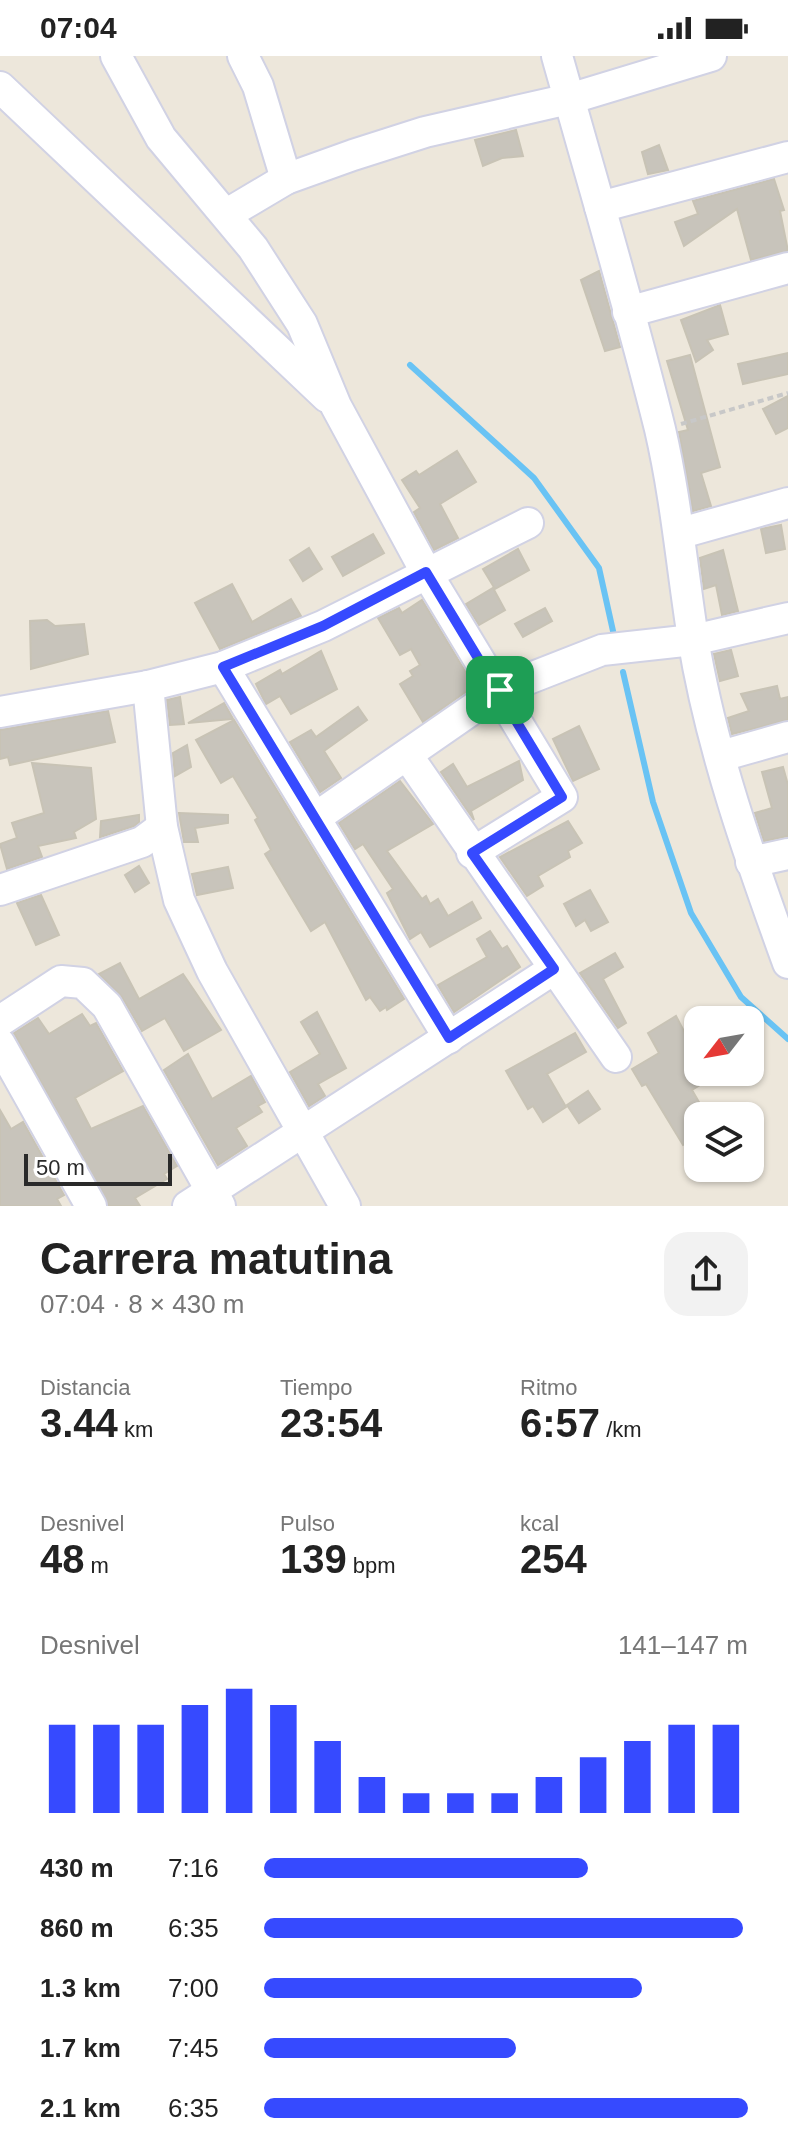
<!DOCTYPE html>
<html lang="es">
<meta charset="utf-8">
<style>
:root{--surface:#fff;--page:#f2f2f2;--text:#222;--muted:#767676;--accent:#364aff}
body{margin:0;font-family:Arial,sans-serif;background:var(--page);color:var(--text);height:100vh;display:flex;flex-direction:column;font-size:30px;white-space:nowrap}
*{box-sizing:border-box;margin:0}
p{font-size:26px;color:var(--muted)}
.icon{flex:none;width:44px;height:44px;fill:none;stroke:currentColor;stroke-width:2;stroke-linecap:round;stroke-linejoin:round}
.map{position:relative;height:1150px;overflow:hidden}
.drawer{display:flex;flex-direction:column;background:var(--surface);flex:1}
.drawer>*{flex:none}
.needle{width:52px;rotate:239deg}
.buttons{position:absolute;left:684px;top:950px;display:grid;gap:16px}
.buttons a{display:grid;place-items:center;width:80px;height:80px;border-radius:16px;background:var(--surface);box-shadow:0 2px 6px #0004;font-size:40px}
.scale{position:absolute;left:24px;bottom:20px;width:148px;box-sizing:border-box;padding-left:8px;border:4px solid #2a2a2a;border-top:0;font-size:22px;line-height:28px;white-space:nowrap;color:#2a2a2a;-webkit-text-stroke:6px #fff;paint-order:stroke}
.pin{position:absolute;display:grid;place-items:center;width:68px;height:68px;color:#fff;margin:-34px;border-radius:16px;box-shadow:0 4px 12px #0006}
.round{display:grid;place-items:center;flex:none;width:84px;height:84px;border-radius:24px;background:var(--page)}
.overview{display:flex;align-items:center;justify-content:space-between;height:136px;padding:0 40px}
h1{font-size:44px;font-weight:700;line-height:60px}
.metrics{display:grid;grid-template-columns:repeat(3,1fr);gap:12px;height:136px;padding:8px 40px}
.metrics div{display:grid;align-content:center}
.metrics b{font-size:40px;font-weight:700}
.metrics small{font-size:22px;font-weight:400}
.metrics p{font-size:22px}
.chart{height:224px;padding:16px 40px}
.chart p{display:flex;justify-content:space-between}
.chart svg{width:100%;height:144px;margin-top:8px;stroke:var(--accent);stroke-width:6}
ul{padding:0 40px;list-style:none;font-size:26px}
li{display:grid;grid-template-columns:128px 96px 1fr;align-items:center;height:60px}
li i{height:20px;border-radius:10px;background:var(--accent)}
.status{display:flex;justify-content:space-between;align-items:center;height:56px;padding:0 40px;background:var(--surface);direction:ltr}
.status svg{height:22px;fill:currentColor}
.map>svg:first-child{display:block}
</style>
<div class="status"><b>07:04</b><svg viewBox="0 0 49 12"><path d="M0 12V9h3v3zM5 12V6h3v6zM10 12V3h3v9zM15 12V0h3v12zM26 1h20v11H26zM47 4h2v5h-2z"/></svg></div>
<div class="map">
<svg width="788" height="1150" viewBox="0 0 788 1150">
<rect width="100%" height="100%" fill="#ede7db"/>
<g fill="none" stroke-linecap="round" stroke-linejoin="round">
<g stroke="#69c3f4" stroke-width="6">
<path d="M410 309 534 422 599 512 615 584"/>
<path d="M623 616 653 746 691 857 741 941 788 983"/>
</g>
</g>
<g fill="#c8c4bb" stroke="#c8c3b5" stroke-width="2">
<path d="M516 74 523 100 502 102 483 110 475 84Z"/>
<path d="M659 89 668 114 648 118 642 96Z"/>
<path d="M774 123 784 154 780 155 788 195 751 204 737 153 684 190 675 166 698 158 693 145Z"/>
<path d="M599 215 620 291 605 295 581 224Z"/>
<path d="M720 249 728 278 707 284 713 294 696 306 681 264Z"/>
<path d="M788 297V318L743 328 738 308Z"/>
<path d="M690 299 720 411 701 417 711 450 693 455 679 376 688 374 667 305Z"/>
<path d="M788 340V372L776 378 763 353Z"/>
<path d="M457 395 476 426 440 448 458 482 434 494 414 456 420 452 402 424 416 415 419 419Z"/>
<path d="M781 469 785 493 766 497 761 473Z"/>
<path d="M373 478 384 497 343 520 332 501Z"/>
<path d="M309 492 322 513 303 525 290 504Z"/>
<path d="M518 493 529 514 495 533 483 513Z"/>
<path d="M723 494 738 555 722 559 716 529 704 533 700 502Z"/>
<path d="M232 528 252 566 291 543 301 560 220 593 195 547Z"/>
<path d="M493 532 505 554 479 569 466 548Z"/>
<path d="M422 544 474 630 423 666 400 628 413 620 410 615 420 609 411 593 400 599 378 562 399 552 402 557Z"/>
<path d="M545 552 552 565 523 581 515 568Z"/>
<path d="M47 564 55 570 84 568 88 598 31 613 30 565Z"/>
<path d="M731 594 738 620 720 625 714 598Z"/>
<path d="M321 595 337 633 291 658 280 640 266 648 256 628 280 614 282 618Z"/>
<path d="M777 630 780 643 788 641V664L732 678 728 662 749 655 741 638Z"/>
<path d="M180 641 184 668 170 669 167 644Z"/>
<path d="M224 647 233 663 188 667Z"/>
<path d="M358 651 367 664 324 695 341 722 320 736 290 686 311 674 316 681Z"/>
<path d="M108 655 115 686 10 709 8 701 0 703V674Z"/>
<path d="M234 664 404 943 387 954 386 951 380 955 370 941 366 944 325 866 311 875 265 798 271 794 255 764 258 762 233 720 221 727 196 684Z"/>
<path d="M579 670 599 713 573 725 553 683Z"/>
<path d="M187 689 191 711 175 720 173 697Z"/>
<path d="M519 705 523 724 471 755 474 764 441 716 453 708 467 731Z"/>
<path d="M32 707 91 712 96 763 74 776 76 782 38 790 42 801 7 813 0 788 17 782 12 767 44 757Z"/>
<path d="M783 711 788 729V780L764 785 755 757 772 752 762 716Z"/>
<path d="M400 725 433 768 387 795 422 843 426 840 430 848 438 843 448 860 472 846 481 862 430 891 421 876 410 883 387 837 393 833 363 788 355 793 339 767Z"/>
<path d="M179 757 228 759V767L195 772 198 786H184Z"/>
<path d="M139 759V766L134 770 100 781 101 765Z"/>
<path d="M568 765 582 787 568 795 570 801 538 820 543 830 527 840 500 801Z"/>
<path d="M139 810 149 827 135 836 125 819Z"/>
<path d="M228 811 233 832 197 839 192 818Z"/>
<path d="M590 834 608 866 591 875 585 864 576 870 564 848Z"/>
<path d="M41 839 59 879 36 889 17 847Z"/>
<path d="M490 875 502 893 507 890 520 911 454 956 438 929 487 901 477 883Z"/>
<path d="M615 897 623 911 603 923 626 967 618 972 580 917Z"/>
<path d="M120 907 139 943 183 918 221 974 184 995 165 962 142 975 122 941 99 918Z"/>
<path d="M317 956 346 1012 318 1028 325 1040 309 1050 290 1016 320 998 301 966Z"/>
<path d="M82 958 90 970 96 967 123 1015 75 1042 91 1073 143 1050 177 1110 164 1118 167 1123 135 1142 140 1150H109L14 977 38 962 49 978Z"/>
<path d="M676 960 698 1002V1016H721L692 1034 707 1060H698V1080L683 1089 646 1028 642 1030 632 1013 659 997 648 977Z"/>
<path d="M575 977 586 996 547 1018 566 1051 543 1066 533 1050 528 1053 506 1015Z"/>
<path d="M188 998 212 1043 251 1020 265 1046 258 1050 262 1056 236 1072 247 1090 218 1109 164 1014Z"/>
<path d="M588 1035 600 1053 579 1067 567 1049Z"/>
<path d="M0 1054 11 1073 23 1066 64 1139 57 1143 61 1150H0Z"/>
</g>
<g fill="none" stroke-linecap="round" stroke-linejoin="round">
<g stroke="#d1d2e4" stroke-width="34">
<g id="minor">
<path d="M116 0 161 82 253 192 302 268 336 350 426 516 562 741 472 797"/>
<path d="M243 0 258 30 286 123"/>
<path d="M557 0C592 124 629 248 660 373 676 442 682 512 693 582 711 693 750 802 788 907"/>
<path d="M0 31 327 341"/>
<path d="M600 151 788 101"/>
<path d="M227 158 286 123 353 99 425 76 569 43 711 0"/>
<path d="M628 256 788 212"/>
<path d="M681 477 788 447"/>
<path d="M223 611 449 982"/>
<path d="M148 630 162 771 179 844 212 915 345 1150"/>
<path d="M0 656 148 630 223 611 323 570 528 467"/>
<path d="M407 699 616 1001"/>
<path d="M721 700 788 681"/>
<path d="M315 762 500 634 602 594 693 584 788 562"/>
<path d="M751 806 788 798"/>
<path d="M0 834 142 786 162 771"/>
<path d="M0 965 61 925 83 927 107 950 220 1150"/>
<path d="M0 988 91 1150"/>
<path d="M188 1150 554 913"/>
</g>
</g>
<path stroke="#c8c8c8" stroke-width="4" stroke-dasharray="6 4" stroke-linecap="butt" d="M681 368 788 337"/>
<use href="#minor" stroke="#fff" stroke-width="30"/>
</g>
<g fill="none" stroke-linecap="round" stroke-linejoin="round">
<g stroke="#fff" stroke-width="16">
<path id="route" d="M426 516 562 741 472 797 554 913 449 982 223 611 323 570Z"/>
</g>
<use href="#route" stroke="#364aff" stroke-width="10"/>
</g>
</svg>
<div class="buttons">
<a><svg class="needle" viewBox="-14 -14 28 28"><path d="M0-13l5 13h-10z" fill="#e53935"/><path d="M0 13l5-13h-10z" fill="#767676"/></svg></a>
<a><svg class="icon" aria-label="layers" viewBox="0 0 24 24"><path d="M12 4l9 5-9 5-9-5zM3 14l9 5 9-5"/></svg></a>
</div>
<div class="scale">50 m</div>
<div class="pin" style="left:500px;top:634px;background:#1e9e55"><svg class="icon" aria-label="arrive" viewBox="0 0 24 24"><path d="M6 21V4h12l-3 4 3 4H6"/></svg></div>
</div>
<section class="drawer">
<div class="overview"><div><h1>Carrera matutina</h1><p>07:04 · 8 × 430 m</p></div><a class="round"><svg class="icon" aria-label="share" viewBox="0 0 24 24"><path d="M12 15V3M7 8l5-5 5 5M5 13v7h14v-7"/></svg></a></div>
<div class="metrics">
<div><p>Distancia</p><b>3.44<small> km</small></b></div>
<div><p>Tiempo</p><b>23:54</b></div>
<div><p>Ritmo</p><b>6:57<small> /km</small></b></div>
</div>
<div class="metrics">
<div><p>Desnivel</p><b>48<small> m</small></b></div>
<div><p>Pulso</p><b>139<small> bpm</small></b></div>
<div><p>kcal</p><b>254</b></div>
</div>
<div class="chart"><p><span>Desnivel</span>141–147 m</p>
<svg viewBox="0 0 160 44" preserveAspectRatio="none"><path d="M5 44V17M15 44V17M25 44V17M35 44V11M45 44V6M55 44V11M65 44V22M75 44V33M85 44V38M95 44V38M105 44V38M115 44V33M125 44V27M135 44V22M145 44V17M155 44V17"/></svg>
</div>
<ul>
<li><b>430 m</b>7:16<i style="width:67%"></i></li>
<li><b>860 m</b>6:35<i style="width:99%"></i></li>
<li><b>1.3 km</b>7:00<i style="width:78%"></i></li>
<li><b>1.7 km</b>7:45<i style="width:52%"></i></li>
<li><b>2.1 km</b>6:35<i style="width:100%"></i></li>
</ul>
</section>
